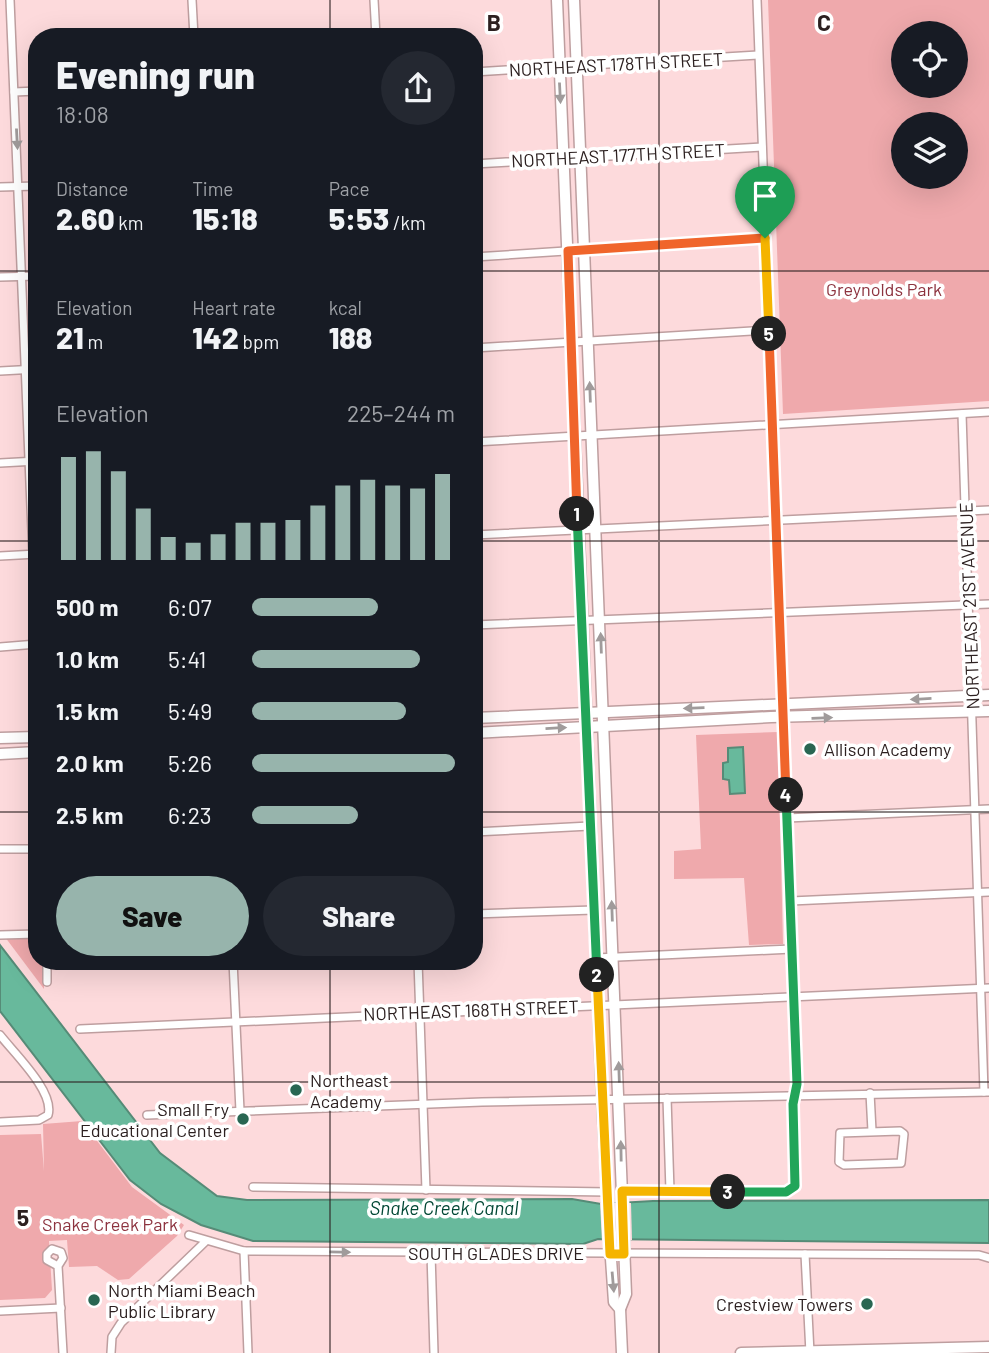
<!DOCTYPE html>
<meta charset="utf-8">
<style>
:root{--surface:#171b24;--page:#242831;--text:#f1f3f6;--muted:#9ea1a6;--accent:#97b4ac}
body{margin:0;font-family:Barlow,sans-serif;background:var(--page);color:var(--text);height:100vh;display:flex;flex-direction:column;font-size:26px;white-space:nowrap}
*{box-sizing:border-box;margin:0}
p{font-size:23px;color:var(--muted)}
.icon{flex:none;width:38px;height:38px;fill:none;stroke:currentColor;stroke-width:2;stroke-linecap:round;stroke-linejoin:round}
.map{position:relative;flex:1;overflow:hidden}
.side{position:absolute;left:28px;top:28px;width:455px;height:942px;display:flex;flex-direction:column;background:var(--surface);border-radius:28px;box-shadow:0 7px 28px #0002}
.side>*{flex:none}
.fabs{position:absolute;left:891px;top:21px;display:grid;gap:14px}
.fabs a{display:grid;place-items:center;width:77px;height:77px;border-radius:50%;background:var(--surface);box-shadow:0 7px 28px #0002;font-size:35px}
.pin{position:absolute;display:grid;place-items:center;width:60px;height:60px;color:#fff;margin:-72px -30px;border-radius:50% 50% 50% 0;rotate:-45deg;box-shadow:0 0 7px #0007}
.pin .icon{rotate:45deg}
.km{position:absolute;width:35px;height:35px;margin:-18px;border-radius:50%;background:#222;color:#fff;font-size:19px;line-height:35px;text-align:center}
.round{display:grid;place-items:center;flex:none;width:74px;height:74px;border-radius:37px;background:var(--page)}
.overview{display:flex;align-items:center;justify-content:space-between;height:119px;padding:0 28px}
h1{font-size:38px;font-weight:800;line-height:52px}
.stats{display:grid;grid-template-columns:repeat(3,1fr);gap:10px;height:119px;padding:7px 28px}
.stats div{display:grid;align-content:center}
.stats b{font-size:30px;font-weight:800}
.stats small{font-size:19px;font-weight:400}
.stats p{font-size:19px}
.chart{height:196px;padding:14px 28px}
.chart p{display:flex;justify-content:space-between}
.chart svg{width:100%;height:126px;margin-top:7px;stroke:var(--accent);stroke-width:6}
.button{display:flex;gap:14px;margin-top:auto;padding:14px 28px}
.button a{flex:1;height:80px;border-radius:42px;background:var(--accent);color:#111;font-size:28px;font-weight:800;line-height:80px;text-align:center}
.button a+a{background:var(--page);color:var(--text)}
ul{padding:0 28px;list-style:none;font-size:23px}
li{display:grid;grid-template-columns:112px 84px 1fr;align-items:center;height:52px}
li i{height:18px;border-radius:9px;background:var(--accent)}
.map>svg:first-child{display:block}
</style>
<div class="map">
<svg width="989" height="1353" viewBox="0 0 989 1353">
<rect width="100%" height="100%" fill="#fddadc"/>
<g fill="#efa9ac" fill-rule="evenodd">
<path d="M768 0H989V401L783 414ZM903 33H956V86H903ZM903 124H956V177H903Z"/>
<path d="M778 732 783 944 749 945 744 878 674 879V851L701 849 696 735Z"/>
<path d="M5 937H37V961H44V989Z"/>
<path d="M82 1121 132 1187 184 1225 177 1236 129 1279 118 1280 97 1266 69 1267 67 1240 49 1241 52 1290 45 1298 0 1300V1135L41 1134 44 1171 43 1124Z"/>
</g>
<g fill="#68b99c" stroke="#568b77" stroke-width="2">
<path d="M743 747 745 793 730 794 729 780 723 779V763L728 762V748Z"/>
<path d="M0 945 160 1153 217 1196 247 1200 572 1199 601 1204 653 1201 989 1200V1243L598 1239 583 1244 253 1241 201 1225 161 1204 130 1180 0 1011Z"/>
</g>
<path fill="#fddadc" d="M600 1203H631L632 1240 602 1241Z"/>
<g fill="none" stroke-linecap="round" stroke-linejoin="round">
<g stroke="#be9e9f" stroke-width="10">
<g id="street">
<path d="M10 0 37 652"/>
<path d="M192 0 194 37"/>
<path d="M374 0 376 37"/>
<path d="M474 72 758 55"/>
<path d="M14 92 37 91"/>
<path d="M474 164 762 147"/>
<path d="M0 187 37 186"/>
<path d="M474 257 765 238"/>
<path d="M0 277 37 276"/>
<path d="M474 348 769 330"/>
<path d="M0 371 37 369"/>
<path d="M962 414 984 1092"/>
<path d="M474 442 989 412"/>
<path d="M0 463 37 461"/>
<path d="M474 535 989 510"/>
<path d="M0 556 37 554"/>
<path d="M474 625 989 604"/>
<path d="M0 647 37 644"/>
<path d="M787 818 989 809"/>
<path d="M474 832 590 826"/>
<path d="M0 849H37"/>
<path d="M791 901 989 892"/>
<path d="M474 914 594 910"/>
<path d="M0 935 37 934"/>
<path d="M596 958 792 949"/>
<path d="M47 961V982"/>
<path d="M233 961 240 1111"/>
<path d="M418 961 426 1190"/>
<path d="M80 1029 989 988"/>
<path d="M0 1035C14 1053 55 1092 48 1115L39 1120 0 1122"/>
<path d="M870 1093 872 1131"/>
<path d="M667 1098 670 1191"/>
<path d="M147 1115 482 1102 989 1092"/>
<path d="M900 1131 904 1134 901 1163 844 1165 839 1162 840 1133Z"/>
<path d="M253 1187 608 1192"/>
<path d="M622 1191 786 1192 793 1189 795 1182 792 1104 797 1084 757 0"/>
<path d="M189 1235 244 1251 979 1255 989 1258"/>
<path d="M244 1251 248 1353"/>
<path d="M431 1253 434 1353"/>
<path d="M805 1254 810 1353"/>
<path d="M58 1266 47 1260V1254L52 1249 61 1252 63 1258 58 1266 63 1353"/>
<path d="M0 1311 61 1308"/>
<path d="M111 1353 112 1337 121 1323 205 1242"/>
</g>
</g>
<g stroke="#be9e9f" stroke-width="13">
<g id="secondary">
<path d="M557 0 602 1099 611 1259 614 1302 620 1309 622 1353"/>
<path d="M574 0 626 1294 620 1309"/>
<path d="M474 718 989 695"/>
<path d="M474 733 771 717 989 711"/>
<path d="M0 738 37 737"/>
<path d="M0 754 37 752"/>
<path d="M741 1353 989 1347"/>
</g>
</g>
<use href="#street" stroke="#fff" stroke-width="7"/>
<use href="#secondary" stroke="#fff" stroke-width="10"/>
</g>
<defs><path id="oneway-solid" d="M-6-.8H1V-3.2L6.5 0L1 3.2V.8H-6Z" transform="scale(1.75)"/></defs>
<g fill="#a09b9b">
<use href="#oneway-solid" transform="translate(560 93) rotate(87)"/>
<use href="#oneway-solid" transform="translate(17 139) rotate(87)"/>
<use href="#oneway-solid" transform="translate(590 392) rotate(-92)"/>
<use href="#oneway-solid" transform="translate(601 643) rotate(-92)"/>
<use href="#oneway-solid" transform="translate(921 699) rotate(177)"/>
<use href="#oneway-solid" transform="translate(694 708) rotate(178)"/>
<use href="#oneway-solid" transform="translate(822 718) rotate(-2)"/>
<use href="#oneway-solid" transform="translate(556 728) rotate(-3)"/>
<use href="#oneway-solid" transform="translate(612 911) rotate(-92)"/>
<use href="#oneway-solid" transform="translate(619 1072) rotate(-92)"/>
<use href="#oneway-solid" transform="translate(621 1151) rotate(-91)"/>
<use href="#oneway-solid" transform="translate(340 1252) rotate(1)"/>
<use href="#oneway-solid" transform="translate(613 1282) rotate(85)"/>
</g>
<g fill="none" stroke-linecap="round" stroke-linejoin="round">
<g stroke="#fff" stroke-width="14">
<path id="split-1" d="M577 514 568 251 765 238"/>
</g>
<g stroke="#fff" stroke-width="14">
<path id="split-2" d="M577 514 597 975"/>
</g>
<g stroke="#fff" stroke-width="14">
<path id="split-3" d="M597 975 610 1254H624L622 1191 728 1192"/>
</g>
<g stroke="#fff" stroke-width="14">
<path id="split-4" d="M728 1192H786L795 1186 793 1104 797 1084 786 795"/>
</g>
<g stroke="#fff" stroke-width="14">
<path id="split-5" d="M769 334 786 795"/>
</g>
<g stroke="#fff" stroke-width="14">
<path id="split-6" d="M765 238 769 334"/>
</g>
<use href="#split-1" stroke="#f0652b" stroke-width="9"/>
<use href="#split-2" stroke="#22a559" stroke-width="9"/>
<use href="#split-3" stroke="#f5b400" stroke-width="9"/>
<use href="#split-4" stroke="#22a559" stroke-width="9"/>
<use href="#split-5" stroke="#f0652b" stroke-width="9"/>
<use href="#split-6" stroke="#f5b400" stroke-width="9"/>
</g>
<path fill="none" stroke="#2c2020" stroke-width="2" stroke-opacity="0.55" d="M330 0V37M659 0V1353M0 271H37M474 271H989M0 541H37M474 541H989M0 812H37M474 812H989M330 961V1353M0 1082H989"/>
<g fill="#296652" stroke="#fff" stroke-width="2.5">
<circle cx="810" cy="749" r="7"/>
<circle cx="296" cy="1090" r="7"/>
<circle cx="243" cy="1119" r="7"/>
<circle cx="94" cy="1300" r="7"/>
<circle cx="867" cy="1304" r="7"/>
</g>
<g text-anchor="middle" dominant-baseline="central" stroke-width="7" stroke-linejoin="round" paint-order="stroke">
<g font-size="18" fill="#2c2020" stroke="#fff">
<text transform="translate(616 64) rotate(-3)">NORTHEAST 178TH STREET</text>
<text transform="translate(618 155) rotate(-3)">NORTHEAST 177TH STREET</text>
<text transform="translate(969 606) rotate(-92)">NORTHEAST 21ST AVENUE</text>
<text transform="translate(471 1010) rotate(-2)">NORTHEAST 168TH STREET</text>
<text x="496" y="1253">SOUTH GLADES DRIVE</text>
</g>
<g font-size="18" fill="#8d333f" stroke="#fff">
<text x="884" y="289">Greynolds Park</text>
<text x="110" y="1224">Snake Creek Park</text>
</g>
<g font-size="18" fill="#2c2020" stroke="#fff" text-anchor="start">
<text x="824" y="749">Allison Academy</text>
<text x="310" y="1080">Northeast<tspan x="310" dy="21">Academy</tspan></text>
<text x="229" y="1109" text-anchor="end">Small Fry<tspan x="229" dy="21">Educational Center</tspan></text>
<text x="108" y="1290">North Miami Beach<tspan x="108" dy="21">Public Library</tspan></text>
<text x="853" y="1304" text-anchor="end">Crestview Towers</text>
</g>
<g font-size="19" font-style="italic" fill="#004734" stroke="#fff">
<text x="444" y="1207">Snake Creek Canal</text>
</g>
</g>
<g font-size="23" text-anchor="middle" font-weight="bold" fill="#2c2020" stroke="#fff" stroke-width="7" stroke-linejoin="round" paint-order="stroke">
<text x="494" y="31">B</text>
<text x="824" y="31">C</text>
<text x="23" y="1226">5</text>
</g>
</svg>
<div class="fabs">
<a><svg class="icon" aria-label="locate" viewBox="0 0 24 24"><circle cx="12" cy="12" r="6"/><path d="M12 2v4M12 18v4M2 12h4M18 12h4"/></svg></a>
<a><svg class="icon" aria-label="layers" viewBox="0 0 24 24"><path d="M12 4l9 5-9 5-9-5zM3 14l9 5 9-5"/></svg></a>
</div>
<div class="pin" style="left:765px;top:238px;background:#1e9e55"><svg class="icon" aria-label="arrive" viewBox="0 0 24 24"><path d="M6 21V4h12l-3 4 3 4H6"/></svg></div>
<b class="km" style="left:577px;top:514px">1</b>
<b class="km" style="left:597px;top:975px">2</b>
<b class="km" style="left:728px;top:1192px">3</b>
<b class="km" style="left:786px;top:795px">4</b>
<b class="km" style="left:769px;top:334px">5</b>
<section class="side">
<div class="overview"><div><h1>Evening run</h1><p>18:08</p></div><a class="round"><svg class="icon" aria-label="share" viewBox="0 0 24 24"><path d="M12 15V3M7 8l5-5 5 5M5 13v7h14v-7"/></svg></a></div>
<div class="stats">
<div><p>Distance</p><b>2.60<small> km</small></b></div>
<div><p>Time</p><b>15:18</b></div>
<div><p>Pace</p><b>5:53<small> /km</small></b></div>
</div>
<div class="stats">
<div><p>Elevation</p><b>21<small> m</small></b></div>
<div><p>Heart rate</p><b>142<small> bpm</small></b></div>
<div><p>kcal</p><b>188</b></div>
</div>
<div class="chart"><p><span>Elevation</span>225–244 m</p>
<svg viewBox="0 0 160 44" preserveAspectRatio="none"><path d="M5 44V8M15 44V6M25 44V13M35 44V26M45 44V36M55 44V38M65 44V35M75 44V31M85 44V31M95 44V30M105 44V25M115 44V18M125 44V16M135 44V18M145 44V19M155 44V14"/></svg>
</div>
<ul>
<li><b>500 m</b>6:07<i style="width:62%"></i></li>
<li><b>1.0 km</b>5:41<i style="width:83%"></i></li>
<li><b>1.5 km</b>5:49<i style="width:76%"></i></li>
<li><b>2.0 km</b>5:26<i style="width:100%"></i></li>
<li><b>2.5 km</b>6:23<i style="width:52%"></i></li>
</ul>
<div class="button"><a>Save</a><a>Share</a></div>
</section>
</div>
